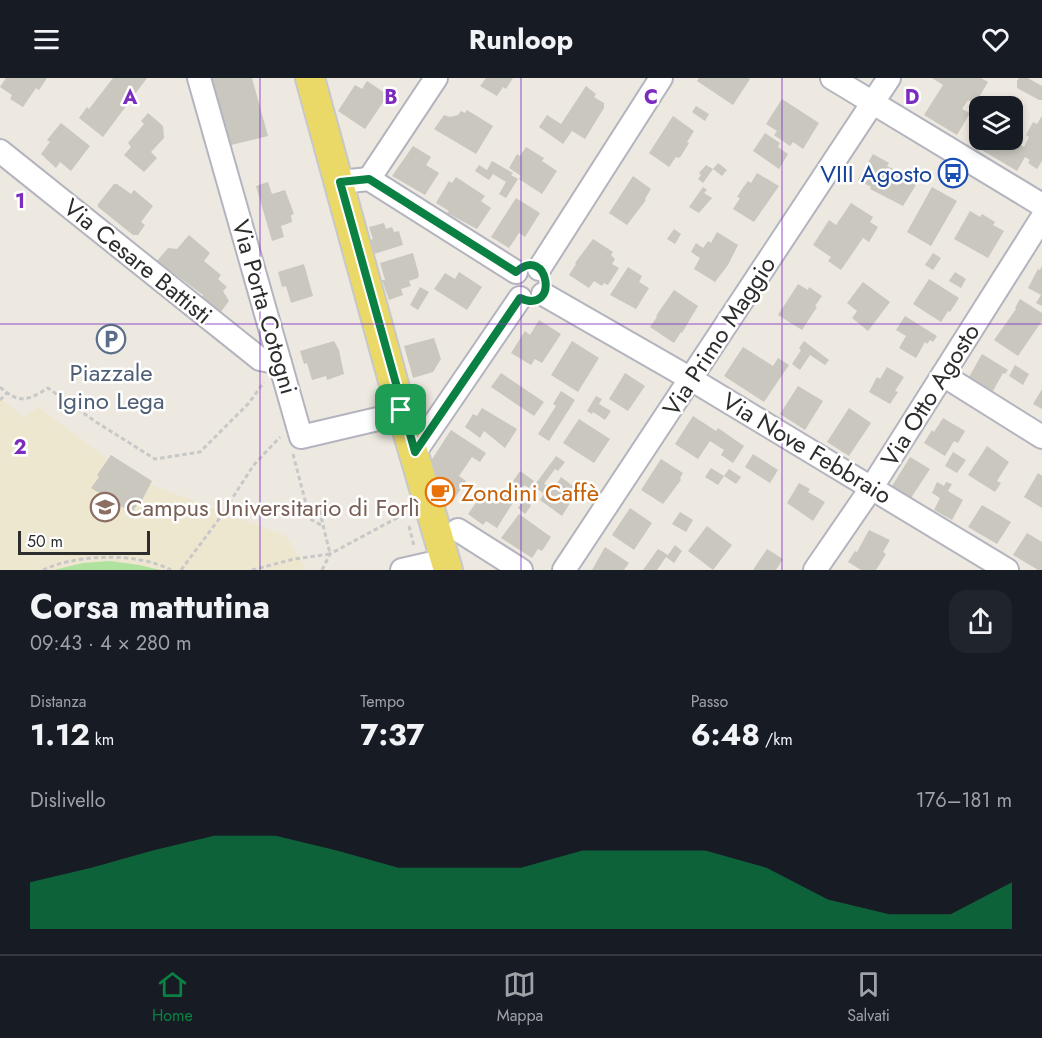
<!DOCTYPE html>
<html lang="it">
<meta charset="utf-8">
<style>
:root{--surface:#171b24;--page:#20242c;--text:#f1f3f6;--muted:#9ea1a6;--line:#363941;--accent:#0b8043}
body{margin:0;font-family:Jost,sans-serif;background:var(--page);color:var(--text);height:100vh;display:flex;flex-direction:column;font-size:22px;white-space:nowrap}
*{box-sizing:border-box;margin:0}
p{font-size:20px;color:var(--muted)}
.icon{flex:none;width:33px;height:33px;fill:none;stroke:currentColor;stroke-width:2;stroke-linecap:round;stroke-linejoin:round}
.map{position:relative;height:492px;overflow:hidden}
.panel{display:flex;flex-direction:column;background:var(--surface);flex:1}
.panel>*{flex:none}
.buttons{position:absolute;left:969px;top:18px;display:grid;gap:12px}
.buttons a{display:grid;place-items:center;width:54px;height:54px;border-radius:12px;background:var(--surface);box-shadow:0 3px 9px #0003;font-size:30px}
.scale{position:absolute;left:18px;bottom:15px;width:132px;box-sizing:border-box;padding-left:6px;border:3px solid #2d2d2d;border-top:0;font-size:16px;line-height:21px;white-space:nowrap;color:#2d2d2d;-webkit-text-stroke:4px #fff;paint-order:stroke}
.pin{position:absolute;display:grid;place-items:center;width:51px;height:51px;color:#fff;margin:-26px;border-radius:12px;box-shadow:0 3px 9px #0006}
.round{display:grid;place-items:center;flex:none;width:63px;height:63px;border-radius:18px;background:var(--page)}
.overview{display:flex;align-items:center;justify-content:space-between;height:102px;padding:0 30px}
h1{font-size:33px;font-weight:700;line-height:45px}
.metrics{display:grid;grid-template-columns:repeat(3,1fr);gap:9px;height:102px;padding:6px 30px}
.metrics div{display:grid;align-content:center}
.metrics b{font-size:30px;font-weight:700}
.metrics small{font-size:16px;font-weight:400}
.metrics p{font-size:16px}
.chart{height:168px;padding:12px 30px}
.chart p{display:flex;justify-content:space-between}
.chart svg{width:100%;height:108px;margin-top:6px;fill:var(--accent);opacity:.7}
header{display:flex;justify-content:space-between;align-items:center;height:78px;padding:0 30px;background:var(--surface);font-size:27px;font-weight:700}
.dock{display:flex;justify-content:space-around;align-items:center;height:84px;border-top:2px solid var(--line);background:var(--surface);font-size:16px;color:var(--muted)}
.dock a{display:grid;justify-items:center;gap:3px}
.dock .on{color:var(--accent)}
.map>svg:first-child{display:block}
</style>
<header><svg class="icon" aria-label="menu" viewBox="0 0 24 24"><path d="M4 6h16M4 12h16M4 18h16"/></svg>Runloop<svg class="icon" aria-label="heart" viewBox="0 0 24 24"><path d="M12 20l-8-8c-3-5 5-10 8-4 3-6 11-1 8 4z"/></svg></header>
<div class="map">
<svg width="1042" height="492" viewBox="0 0 1042 492">
<rect width="100%" height="100%" fill="#ede9e0"/>
<path fill="#eee7d0" d="M0 320 24 339 38 329 134 400 286 458 307 492H0Z"/>
<path fill="#afe19f" d="M110 483 139 487 160 492H54L83 485Z"/>
<g fill="#c9c7be">
<path d="M6 0H47L39 12 36 10 23 29 10 21 12 17 0 9Z"/>
<path d="M113 0H147L103 59 79 40 87 29 89 31Z"/>
<path d="M209 0H252L268 58 227 68Z"/>
<path d="M486 0H513L506 11 503 9 497 18 480 8Z"/>
<path d="M699 0H748L750 1 733 27 697 3Z"/>
<path d="M932 0H981L988 4 975 26 968 22 962 31 970 35 957 57 924 37 943 7Z"/>
<path d="M1019 0H1028L1042 8V22H1039L1017 10V3Z"/>
<path d="M367 3 388 17 365 51 338 33 355 7 362 11Z"/>
<path d="M586 8 596 16 594 19 604 25V30L585 61 572 53 563 66 539 49 547 37 561 46Z"/>
<path d="M782 21 819 45 803 71 793 64 790 68 774 57 777 53 766 46Z"/>
<path d="M696 28 709 36 705 43 692 34Z"/>
<path d="M467 32 493 48 476 76 434 51 444 37 450 39 458 37 461 33 465 35Z"/>
<path d="M148 35 163 48 164 60 151 74 157 80 144 94 124 77 131 69 128 65 144 46 141 43Z"/>
<path d="M673 38 694 53 687 64 689 65 681 78 679 80 676 79 669 89 649 75Z"/>
<path d="M1042 38V83L1037 91 1028 85 1030 82 1025 79 1017 93 980 71 986 62H1012L1024 69 1029 59 1026 57 1033 44 1037 46Z"/>
<path d="M61 45 90 68 71 93 60 84 56 90 41 76 50 64 47 62Z"/>
<path d="M765 55 780 65 778 69 788 76 779 91 753 73Z"/>
<path d="M413 68 431 79 426 87 439 95 425 117 392 98Z"/>
<path d="M526 69 544 80 542 83 557 93 542 116 519 101 521 98 509 90 517 76 520 78Z"/>
<path d="M873 76 889 85 887 88 902 96 904 93 919 102 903 128 870 111 871 109 858 102Z"/>
<path d="M492 83 513 95 511 97 518 101 506 120 499 116 506 104 493 96 489 102 475 93 479 87 487 92Z"/>
<path d="M718 85 727 92 722 98 713 91Z"/>
<path d="M706 87 713 91 703 105 698 101 701 97 699 95Z"/>
<path d="M757 95 779 108 754 144 733 131 740 120 737 119 742 111 748 103 751 105Z"/>
<path d="M633 98 651 111 645 121 646 122 627 147 609 135Z"/>
<path d="M456 99 485 118 481 123 491 130 477 151 447 135 449 133 436 125 449 103 452 105Z"/>
<path d="M268 104 272 116 285 112 294 136 291 137 292 144 281 148 284 159 272 163 256 108Z"/>
<path d="M114 106H117L131 116 134 112 153 128 141 144 145 147 138 157H133L98 129V126Z"/>
<path d="M703 109 707 112 704 115 712 120 699 135 689 129Z"/>
<path d="M932 109 957 123 931 168 907 154Z"/>
<path d="M516 120 540 135 525 159 519 155 509 170 491 159Z"/>
<path d="M851 125 873 139 870 144 878 149 869 164 863 160 841 192 828 183 831 179 813 167 829 142 836 147Z"/>
<path d="M970 133 980 139 982 136 995 144 993 147 1004 153 988 180 954 161Z"/>
<path d="M384 145 386 151 392 149 394 154 399 153 403 167 374 176 370 162 373 161 369 149Z"/>
<path d="M674 151 681 156 675 166 667 161Z"/>
<path d="M717 154 738 167 728 187 715 204 694 191 700 180 691 174 696 165 703 170 708 163 711 165Z"/>
<path d="M189 157 210 175 204 183 221 197 218 201 227 209 223 213 229 223 220 235 201 220 203 217 157 183 168 170 177 171Z"/>
<path d="M593 161 613 174 611 177 615 181 612 186 619 190 608 207 604 205 602 208 594 203 589 210 569 197 576 186 575 185Z"/>
<path d="M413 175 419 197 418 200 409 203 411 208 401 211 403 217 389 222 382 202H385L380 185Z"/>
<path d="M933 175 941 180 933 192 925 187Z"/>
<path d="M304 186 313 218 291 225 286 208 282 209 278 194Z"/>
<path d="M1042 188V228L1036 225 1041 217 1028 210 1038 191 1040 192Z"/>
<path d="M628 189 642 198 639 204 649 210 636 231 610 217Z"/>
<path d="M459 194 482 209 467 232 434 211 445 195 455 201Z"/>
<path d="M955 194 966 201 961 210 949 203Z"/>
<path d="M929 201 959 220 950 234 948 233 941 244 913 226Z"/>
<path d="M863 204 890 224 868 253 852 240 857 233 847 225Z"/>
<path d="M798 206 808 212 809 209 822 218 815 228 817 229 802 252 778 237Z"/>
<path d="M420 209 429 214 418 232 410 227Z"/>
<path d="M674 212 698 228 682 255 681 254 674 265 650 249 657 239 656 238Z"/>
<path d="M1020 221 1042 235V243L1018 278 994 262 1016 231 1015 230Z"/>
<path d="M905 238 937 258 933 264 930 262 927 266 925 264 916 280 899 270 906 258 896 252Z"/>
<path d="M539 242 561 256 542 285 535 281 531 287 511 275 525 253 530 257Z"/>
<path d="M434 260 441 281 433 294 413 300 404 268Z"/>
<path d="M334 263 339 272 344 296 327 302 326 298 312 302 307 285 304 286 300 273Z"/>
<path d="M572 263 599 280 578 314 551 297Z"/>
<path d="M804 263 829 282 825 287 810 277 800 292 792 286 801 272 799 270Z"/>
<path d="M743 269 773 288 778 280 789 287 764 324 724 298Z"/>
<path d="M982 276 1008 292 1005 296 1003 295 993 313 969 299Z"/>
<path d="M1015 287 1029 296 1023 307 1009 298Z"/>
<path d="M887 289 904 299 895 313 898 314 890 326 869 314 877 299 880 301Z"/>
<path d="M501 295 544 324 534 338 491 309Z"/>
<path d="M625 295 645 308 628 333 609 321Z"/>
<path d="M798 308 823 323 805 352 780 336Z"/>
<path d="M1042 311V331L1033 326Z"/>
<path d="M561 313 575 322 549 363 538 356 556 328 553 326Z"/>
<path d="M596 318 602 321 599 326 611 333 605 342 593 334 592 336 587 333Z"/>
<path d="M482 330 517 351 505 370 484 353 480 360 465 349 473 336 477 338Z"/>
<path d="M849 330 871 345 849 378 827 364Z"/>
<path d="M693 338 716 353 718 350 744 368 733 385 721 377 724 372 710 363 698 381 675 366Z"/>
<path d="M943 340 965 353 958 365 954 363 945 378 924 365 932 352 934 354Z"/>
<path d="M579 341 610 361 594 385 563 365Z"/>
<path d="M451 352 486 375 480 384 472 379 459 398 466 403 452 424 433 412 427 389Z"/>
<path d="M987 368 1009 384 997 403 1001 405 995 414 968 397Z"/>
<path d="M953 374 966 382 957 395 945 388Z"/>
<path d="M753 376 778 392 770 405 745 389Z"/>
<path d="M111 377 152 403 141 424 139 423 132 435 91 410 99 399 97 397Z"/>
<path d="M556 378 565 384 558 393 555 391 544 406 554 410 561 399 578 412 562 438 540 422 544 416 534 408Z"/>
<path d="M910 379 930 391 911 420 892 408Z"/>
<path d="M661 381 683 395 680 400 681 402 663 426 641 412Z"/>
<path d="M711 390 724 398 729 391 741 399 736 406 724 398 718 407 705 399Z"/>
<path d="M520 393 534 403 529 410 524 407 497 450 486 443 483 447 468 436 485 412 500 422Z"/>
<path d="M1038 395 1042 398V430L1024 419Z"/>
<path d="M937 404 944 408 946 404 952 406 948 413 963 422 952 442 934 432 940 420 932 415Z"/>
<path d="M799 405 810 411 808 414 825 424 813 443 787 425Z"/>
<path d="M525 420 531 428 525 436 518 430Z"/>
<path d="M982 427 1011 444 997 466 968 449Z"/>
<path d="M630 430 652 445 634 472 612 457Z"/>
<path d="M680 434 693 442 686 454 672 446Z"/>
<path d="M519 436 551 459 542 473 538 471 532 480 501 460Z"/>
<path d="M707 448 732 467 713 492 688 473Z"/>
<path d="M869 452 890 462 883 474 886 476 876 492H861L848 484 855 473 857 474Z"/>
<path d="M1027 455 1042 464V492H1038L1013 477Z"/>
<path d="M675 467 682 473 674 485 666 479 657 492H643L658 471 668 477Z"/>
<path d="M605 469 629 485 624 492H592Z"/>
<path d="M767 471 783 481 776 492H753Z"/>
</g>
<g fill="none" stroke-linecap="round" stroke-linejoin="round">
<g stroke="#b3b4bf" stroke-width="26">
<g id="minor">
<path d="M199 0 301 359 382 340 401 332"/>
<path d="M832 0 1042 127"/>
<path d="M0 73 260 281 280 285"/>
<path d="M369 101 436 0"/>
<path d="M340 104 369 101 516 194"/>
<path d="M539 191 661 0"/>
<path d="M543 216 691 301 1007 492"/>
<path d="M943 297 1042 359"/>
<path d="M415 374 520 220"/>
<path d="M458 452 521 492"/>
<path d="M402 492 446 482"/>
<path d="M564 492 889 0"/>
<path d="M815 492 872 409 1042 140"/>
</g>
</g>
<g stroke="#c8c8c8" stroke-width="32">
<path id="major" d="M310 0 401 332 448 492"/>
</g>
<g stroke="#c8c8c8" stroke-width="3" stroke-dasharray="4.5 3" stroke-linecap="butt">
<path d="M0 309C19 326 27 323 48 310L96 344 155 381 200 374 249 325 264 304"/>
<path d="M0 322 7 315"/>
<path d="M293 376 310 441 323 448"/>
<path d="M409 448 414 468"/>
<path d="M43 492C77 476 137 474 171 492"/>
<path d="M181 492 219 441 253 388 280 359"/>
<path d="M252 492 294 481 330 476 319 430"/>
<path d="M322 492 330 476 406 435"/>
</g>
<use href="#minor" stroke="#fff" stroke-width="22"/>
<use href="#major" stroke="#ebd967" stroke-width="28"/>
</g>
<g fill="none" stroke-linecap="round" stroke-linejoin="round">
<g stroke="#fff" stroke-width="12">
<path id="route" d="M369 101 516 194C549 165 560 238 520 220L415 374 340 104Z"/>
</g>
<use href="#route" stroke="#0b8043" stroke-width="8"/>
</g>
<path fill="none" stroke="#7b2cbf" stroke-width="1.5" stroke-opacity="0.55" d="M260 0V492M521 0V492M782 0V492M0 246H1042"/>
<defs>
<g id="bus-ring" transform="scale(1.5)"><circle r="9.5" fill="#fff" stroke="#1a4fb4" stroke-width="1.5"/><path d="M-5-6H5V4H4V6H2V4H-2V6H-4V4H-5ZM-3.5-4V0h7V-4ZM-3.5 1.2v1.5H-2V1.2ZM2 1.2v1.5H3.5V1.2Z" fill="#1a4fb4"/></g>
<g id="parking-ring" transform="scale(1.5)"><circle r="9.5" fill="#fff" stroke="#5c6f8a" stroke-width="1.5"/><path d="M-3.5-5.5H1a3.5 3.5 0 0 1 0 7H-1V5.5H-3.5ZM-1-3.4V-.6H.8a1.4 1.4 0 0 0 0-2.8Z" fill="#5c6f8a"/></g>
<g id="cafe-ring" transform="scale(1.5)"><circle r="9.5" fill="#fff" stroke="#e8710a" stroke-width="1.5"/><path d="M-5.5-4.5H6V0H3Q3 3.5 0 3.5H-2.5Q-5.5 3.5-5.5 0ZM3-3.2v2h1.7v-2ZM-6 4.5H4V6H-6Z" fill="#e8710a"/></g>
<g id="university-ring" transform="scale(1.5)"><circle r="9.5" fill="#fff" stroke="#8d6e63" stroke-width="1.5"/><path d="M0-5L7-2L0 1L-7-2ZM-4 1L0 2.5L4 1V4Q0 6-4 4Z" fill="#8d6e63"/></g>
</defs>
<g fill-rule="evenodd">
<use href="#bus-ring" x="953" y="95"/>
<use href="#parking-ring" x="111" y="261"/>
<use href="#cafe-ring" x="440" y="414"/>
<use href="#university-ring" x="105" y="429"/>
</g>
<g text-anchor="middle" dominant-baseline="central" stroke-width="5" stroke-linejoin="round" paint-order="stroke">
<g font-size="24" fill="#164399" stroke="#fff" text-anchor="end">
<text x="932" y="95">VIII Agosto</text>
</g>
<g font-size="24" fill="#2d2d2d" stroke="#fff">
<text transform="translate(138 183) rotate(39)">Via Cesare Battisti</text>
<text transform="translate(265 229) rotate(74)">Via Porta Cotogni</text>
<text transform="translate(719 258) rotate(-57)">Via Primo Maggio</text>
<text transform="translate(930 317) rotate(-58)">Via Otto Agosto</text>
<text transform="translate(807 370) rotate(31)">Via Nove Febbraio</text>
</g>
<g font-size="24" fill="#4e5e75" stroke="#fff">
<text x="111" y="294">Piazzale<tspan x="111" dy="28">Igino Lega</tspan></text>
</g>
<g font-size="24" fill="#c56008" stroke="#fff" text-anchor="start">
<text x="461" y="414">Zondini Caffè</text>
</g>
<g font-size="24" fill="#785e54" stroke="#fff" text-anchor="start">
<text x="126" y="429">Campus Universitario di Forlì</text>
</g>
</g>
<g font-size="20" text-anchor="middle" font-weight="bold" fill="#7b2cbf" stroke="#fff" stroke-width="5" stroke-linejoin="round" paint-order="stroke">
<text x="130" y="26">A</text>
<text x="391" y="26">B</text>
<text x="651" y="26">C</text>
<text x="912" y="26">D</text>
<text x="20" y="130">1</text>
<text x="20" y="376">2</text>
</g>
</svg>
<div class="buttons">
<a><svg class="icon" aria-label="layers" viewBox="0 0 24 24"><path d="M12 4l9 5-9 5-9-5zM3 14l9 5 9-5"/></svg></a>
</div>
<div class="scale">50 m</div>
<div class="pin" style="left:401px;top:332px;background:#1e9e55"><svg class="icon" aria-label="arrive" viewBox="0 0 24 24"><path d="M6 21V4h12l-3 4 3 4H6"/></svg></div>
</div>
<section class="panel">
<div class="overview"><div><h1>Corsa mattutina</h1><p>09:43 · 4 × 280 m</p></div><a class="round"><svg class="icon" aria-label="share" viewBox="0 0 24 24"><path d="M12 15V3M7 8l5-5 5 5M5 13v7h14v-7"/></svg></a></div>
<div class="metrics">
<div><p>Distanza</p><b>1.12<small> km</small></b></div>
<div><p>Tempo</p><b>7:37</b></div>
<div><p>Passo</p><b>6:48<small> /km</small></b></div>
</div>
<div class="chart"><p><span>Dislivello</span>176–181 m</p>
<svg viewBox="0 0 160 44" preserveAspectRatio="none"><path d="M0 44V25L10 19L20 12L30 6L40 6L50 12L60 19L70 19L80 19L90 12L100 12L110 12L120 19L130 32L140 38L150 38L160 25V44z"/></svg>
</div>
</section>
<nav class="dock">
<a class="on"><svg class="icon" aria-label="home" viewBox="0 0 24 24"><path d="M3 11l9-7 9 7M6 9v11h12V9"/></svg>Home</a>
<a><svg class="icon" aria-label="map" viewBox="0 0 24 24"><path d="M3 6l6-2 6 2 6-2v14l-6 2-6-2-6 2zM9 4v14M15 6v14"/></svg>Mappa</a>
<a><svg class="icon" aria-label="saved" viewBox="0 0 24 24"><path d="M7 4h10v16l-5-4-5 4z"/></svg>Salvati</a>
</nav>
